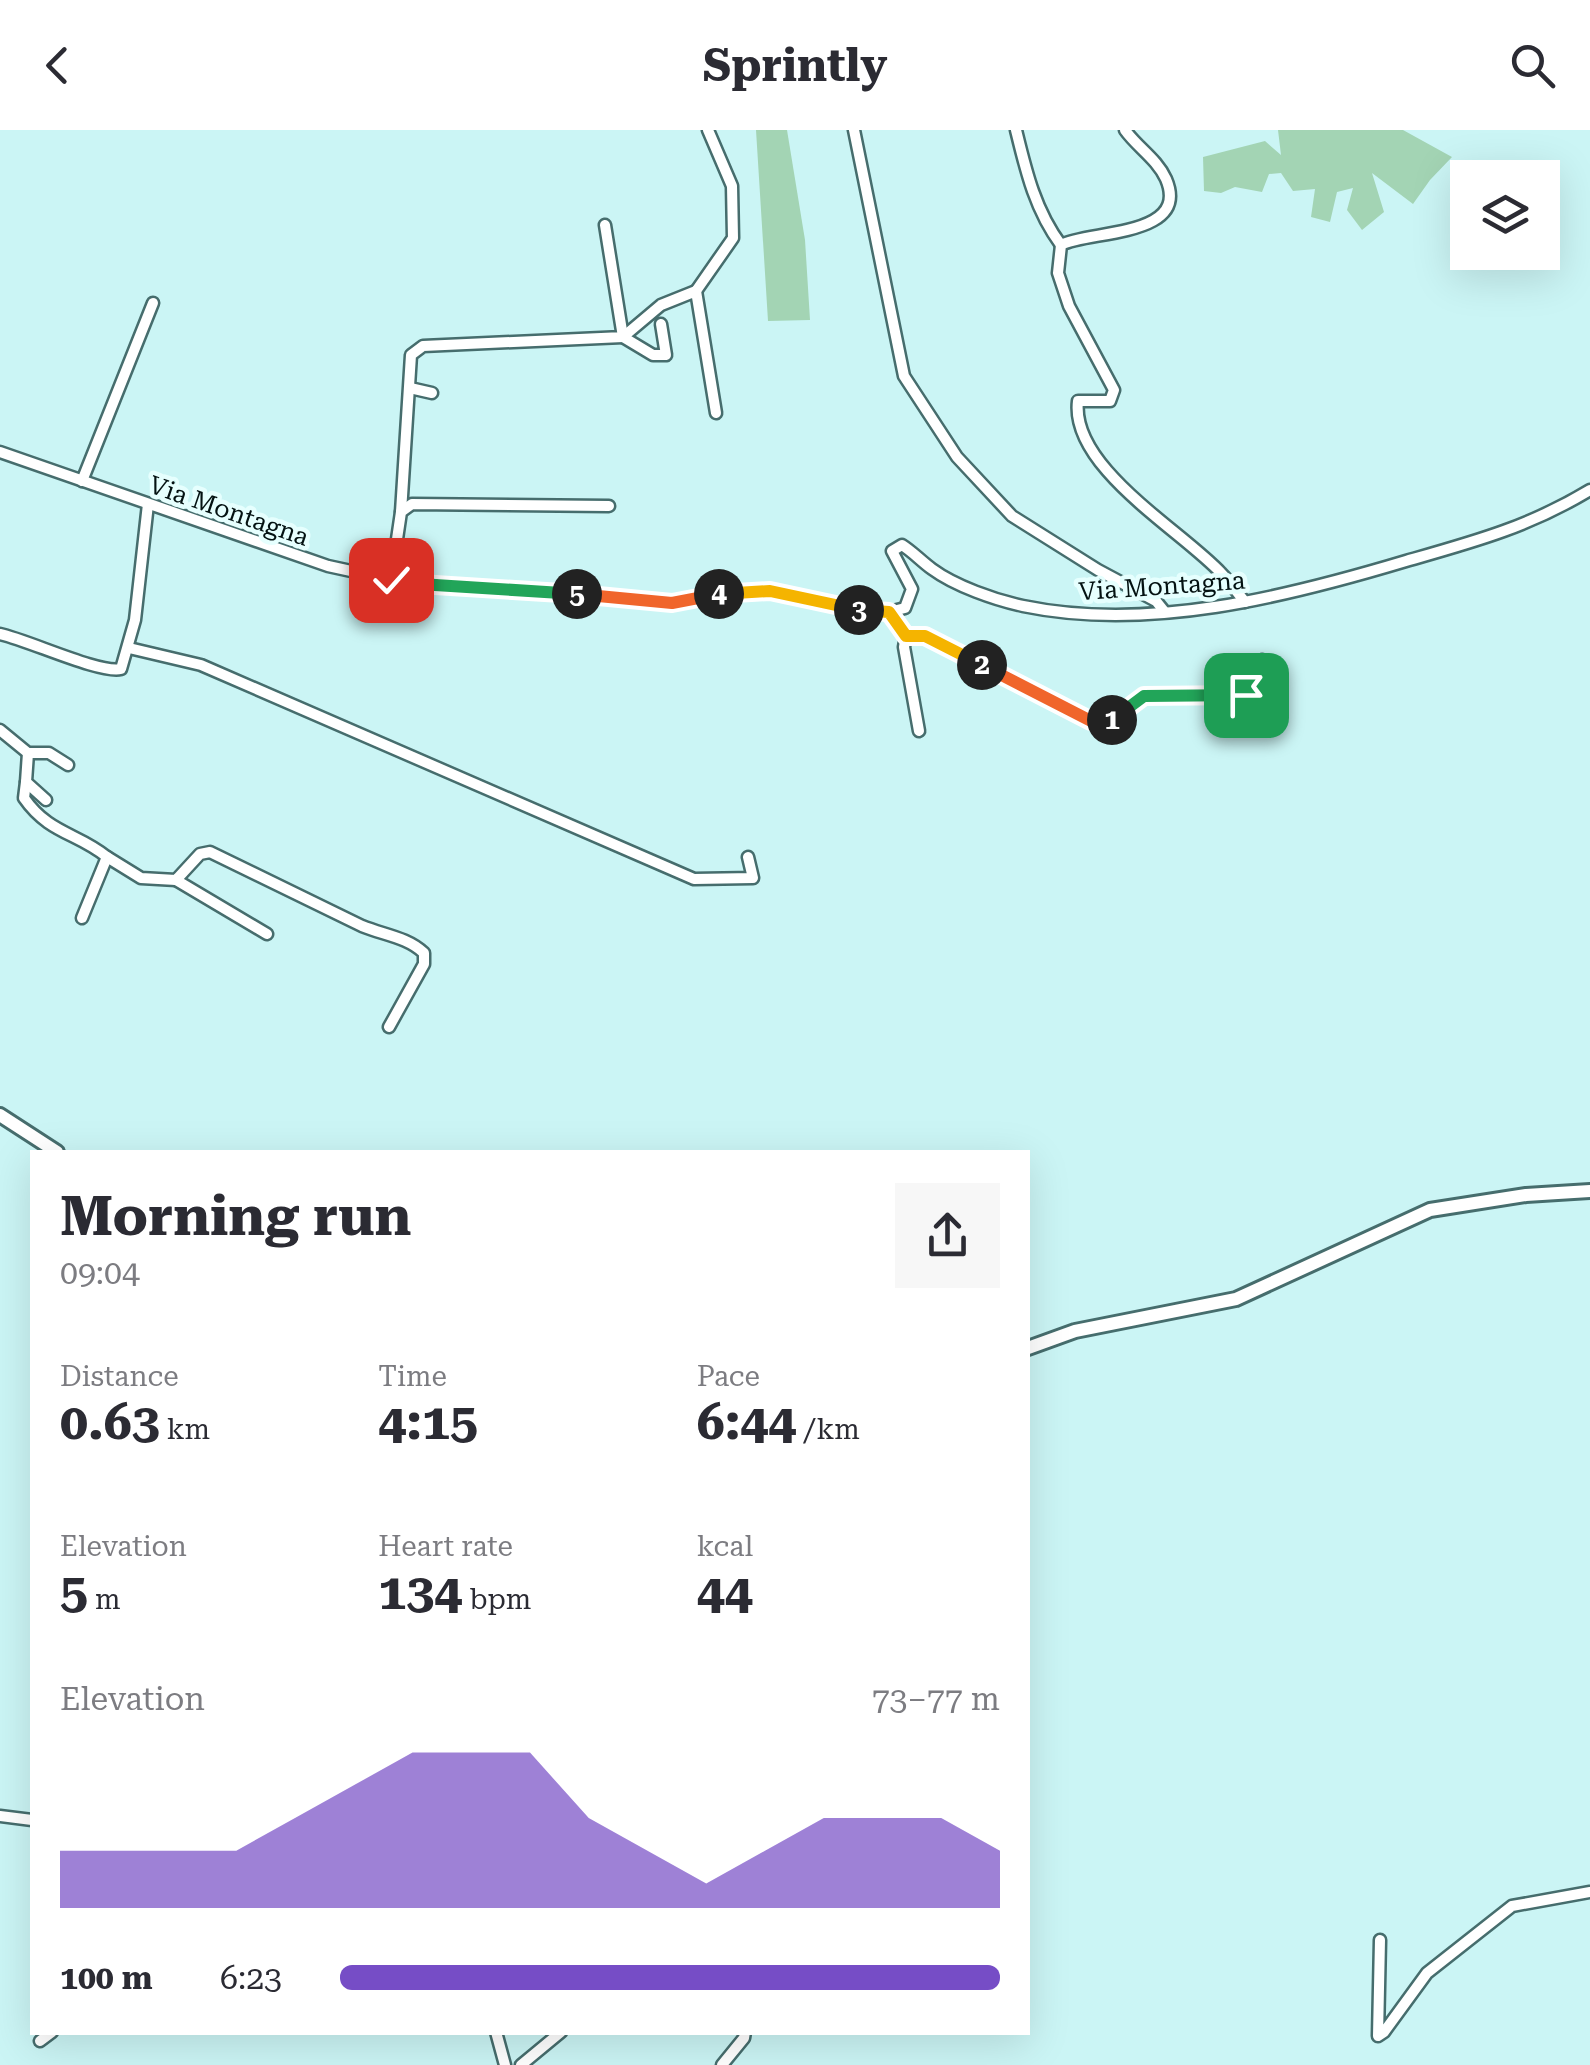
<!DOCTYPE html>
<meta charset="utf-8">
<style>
:root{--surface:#fff;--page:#f7f7f7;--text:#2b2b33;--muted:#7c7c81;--accent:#764dc6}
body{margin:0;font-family:"Roboto Serif",serif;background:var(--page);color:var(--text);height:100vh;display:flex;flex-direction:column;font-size:38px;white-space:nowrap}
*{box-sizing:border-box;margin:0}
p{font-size:32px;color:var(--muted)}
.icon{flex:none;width:55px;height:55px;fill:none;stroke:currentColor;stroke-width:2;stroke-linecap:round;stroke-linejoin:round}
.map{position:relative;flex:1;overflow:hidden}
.side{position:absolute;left:30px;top:1020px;width:1000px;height:885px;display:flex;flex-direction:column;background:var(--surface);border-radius:0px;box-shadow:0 10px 40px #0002}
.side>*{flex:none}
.controls{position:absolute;left:1450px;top:30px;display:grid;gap:20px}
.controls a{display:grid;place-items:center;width:110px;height:110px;border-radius:0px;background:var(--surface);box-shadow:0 10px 40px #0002;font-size:50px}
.pin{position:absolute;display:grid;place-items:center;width:85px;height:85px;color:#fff;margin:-42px;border-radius:20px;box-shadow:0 5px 15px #0006}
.km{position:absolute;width:50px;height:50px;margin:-25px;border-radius:50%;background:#222;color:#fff;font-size:28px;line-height:50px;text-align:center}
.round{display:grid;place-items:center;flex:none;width:105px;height:105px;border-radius:0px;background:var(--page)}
.headline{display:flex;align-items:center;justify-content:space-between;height:170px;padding:0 30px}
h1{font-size:55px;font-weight:700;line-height:75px}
.metrics{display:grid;grid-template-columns:repeat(3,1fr);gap:15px;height:170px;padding:10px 30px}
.metrics div{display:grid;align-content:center}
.metrics b{font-size:50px;font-weight:700}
.metrics small{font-size:28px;font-weight:400}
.metrics p{font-size:28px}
.chart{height:280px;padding:20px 30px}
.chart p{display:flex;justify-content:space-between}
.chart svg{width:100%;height:180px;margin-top:10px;fill:var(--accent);opacity:.7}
ul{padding:0 30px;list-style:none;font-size:32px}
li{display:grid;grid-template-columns:160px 120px 1fr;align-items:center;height:75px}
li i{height:25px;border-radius:12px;background:var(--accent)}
header{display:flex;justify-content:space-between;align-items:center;height:130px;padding:0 30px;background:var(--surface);font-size:45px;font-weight:700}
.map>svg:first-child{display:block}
</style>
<header><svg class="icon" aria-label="back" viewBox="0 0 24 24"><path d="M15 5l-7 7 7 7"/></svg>Sprintly<svg class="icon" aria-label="search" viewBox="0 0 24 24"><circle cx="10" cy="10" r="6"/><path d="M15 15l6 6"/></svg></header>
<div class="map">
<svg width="1590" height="1935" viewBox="0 0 1590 1935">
<rect width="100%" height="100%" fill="#cbf5f5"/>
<g fill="#a3d4b4">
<path d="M756 0H787L805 110 810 190 768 191Z"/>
<path d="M1278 0H1403L1452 27 1430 50 1413 74 1372 43 1384 82 1362 100 1347 80 1353 58 1337 62 1330 92 1311 87 1315 59 1293 61 1281 43 1269 44 1262 62 1235 57 1221 63 1204 61 1203 27 1265 11 1281 25Z"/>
</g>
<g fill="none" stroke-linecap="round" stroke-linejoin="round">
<g stroke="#466d6d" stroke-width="15">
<g id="minor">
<path d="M854 0 904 246 957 327 1012 386 1098 440 1156 471 1164 481"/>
<path d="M1016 0C1026 41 1035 80 1061 115"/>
<path d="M1125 0C1137 17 1157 29 1166 49 1191 108 1088 100 1061 115L1058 143 1069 176 1114 260 1110 271H1078C1070 337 1181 400 1221 443 1230 452 1237 462 1245 472"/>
<path d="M696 161 733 108 732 56 708 0"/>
<path d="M661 194 666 225H653L623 207 661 175 696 161 716 283"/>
<path d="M410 258 432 263"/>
<path d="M0 322 328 436 411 454 503 458 672 473 731 462 770 461 861 480 889 482 905 478 912 459 892 421 902 415C913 422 921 431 932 439 955 456 995 470 1023 476 1148 502 1286 467 1406 431 1473 412 1529 397 1590 360"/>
<path d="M82 351 153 173"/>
<path d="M401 382 411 225 423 216 623 207 605 95"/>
<path d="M391 450 401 382 412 374 609 376"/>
<path d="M889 482 906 506 925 505 1091 591 1114 590 1145 566 1246 565 1256 558 1265 542 1262 530"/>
<path d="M0 504C28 510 100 544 121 539L135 490 148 374"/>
<path d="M906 506 904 517 919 601"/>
<path d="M129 518 201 535 694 749 753 748 748 727"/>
<path d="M0 600 28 623H49L68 635"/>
<path d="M28 623 26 652 46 670"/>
<path d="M26 652 24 668C49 704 78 703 107 727L82 788"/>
<path d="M107 727 141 748 176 750 200 724 210 722 362 796C384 805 407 807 424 823V834L389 897"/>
<path d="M176 750 267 804"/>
<path d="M0 1686 32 1690"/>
<path d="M1380 1810 1378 1906 1384 1902 1427 1843 1512 1776 1590 1762"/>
<path d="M496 1902 505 1935"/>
<path d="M40 1911 52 1902"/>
<path d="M521 1935 561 1902"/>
<path d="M722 1935 744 1908 745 1902"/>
</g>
</g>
<g stroke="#466d6d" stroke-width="18">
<g id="major">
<path d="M0 985 57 1022"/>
<path d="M1028 1218 1075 1201 1236 1169 1430 1080 1526 1065 1590 1061"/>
</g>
</g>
<use href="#minor" stroke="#fff" stroke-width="10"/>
<use href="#major" stroke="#fff" stroke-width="12"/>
</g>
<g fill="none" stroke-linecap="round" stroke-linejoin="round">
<g stroke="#fff" stroke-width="20">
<path id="split-1" d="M1112 590 1144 566 1246 565"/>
</g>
<g stroke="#fff" stroke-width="20">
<path id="split-2" d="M982 535 1091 591 1112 590"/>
</g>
<g stroke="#fff" stroke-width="20">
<path id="split-3" d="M859 480 889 482 906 506H925L982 535"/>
</g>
<g stroke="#fff" stroke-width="20">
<path id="split-4" d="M719 464 770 461 859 480"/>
</g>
<g stroke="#fff" stroke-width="20">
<path id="split-5" d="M577 464 672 473 719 464"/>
</g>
<g stroke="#fff" stroke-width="20">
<path id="split-6" d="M435 455 577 464"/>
</g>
<g stroke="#fff" stroke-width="20">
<path id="split-7" d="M391 450 435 455"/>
</g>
<use href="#split-1" stroke="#22a559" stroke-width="12"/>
<use href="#split-2" stroke="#f0652b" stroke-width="12"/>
<use href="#split-3" stroke="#f5b400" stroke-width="12"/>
<use href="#split-4" stroke="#f5b400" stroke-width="12"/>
<use href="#split-5" stroke="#f0652b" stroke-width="12"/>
<use href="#split-6" stroke="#22a559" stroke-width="12"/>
<use href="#split-7" stroke="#22a559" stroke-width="12"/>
</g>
<g text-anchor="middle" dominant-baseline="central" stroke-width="9" stroke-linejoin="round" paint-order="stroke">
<g font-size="25" fill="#041212" stroke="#e6fffe">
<text transform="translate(229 381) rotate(19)">Via Montagna</text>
<text transform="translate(1162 456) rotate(-4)">Via Montagna</text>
</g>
</g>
</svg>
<div class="controls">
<a><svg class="icon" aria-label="layers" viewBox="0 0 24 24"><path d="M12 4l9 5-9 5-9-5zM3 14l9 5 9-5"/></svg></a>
</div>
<div class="pin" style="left:1246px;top:565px;background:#1e9e55"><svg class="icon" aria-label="arrive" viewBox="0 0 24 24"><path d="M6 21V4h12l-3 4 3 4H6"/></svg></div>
<div class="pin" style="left:391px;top:450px;background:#d93025"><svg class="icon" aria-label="check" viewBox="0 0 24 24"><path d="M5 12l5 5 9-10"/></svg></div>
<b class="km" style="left:1112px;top:590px">1</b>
<b class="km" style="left:982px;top:535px">2</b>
<b class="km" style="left:859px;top:480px">3</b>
<b class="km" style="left:719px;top:464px">4</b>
<b class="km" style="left:577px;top:464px">5</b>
<section class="side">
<div class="headline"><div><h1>Morning run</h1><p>09:04</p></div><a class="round"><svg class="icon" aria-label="share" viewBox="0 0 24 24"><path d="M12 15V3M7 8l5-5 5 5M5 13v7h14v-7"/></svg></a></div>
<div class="metrics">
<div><p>Distance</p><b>0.63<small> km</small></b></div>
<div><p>Time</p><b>4:15</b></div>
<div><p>Pace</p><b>6:44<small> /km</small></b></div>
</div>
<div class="metrics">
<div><p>Elevation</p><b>5<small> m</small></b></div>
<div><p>Heart rate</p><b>134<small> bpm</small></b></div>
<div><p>kcal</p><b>44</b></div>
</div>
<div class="chart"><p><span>Elevation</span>73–77 m</p>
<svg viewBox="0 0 160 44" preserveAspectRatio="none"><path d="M0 44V30L10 30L20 30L30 30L40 22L50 14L60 6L70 6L80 6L90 22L100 30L110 38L120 30L130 22L140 22L150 22L160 30V44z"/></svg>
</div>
<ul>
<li><b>100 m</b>6:23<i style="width:100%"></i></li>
</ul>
</section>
</div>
